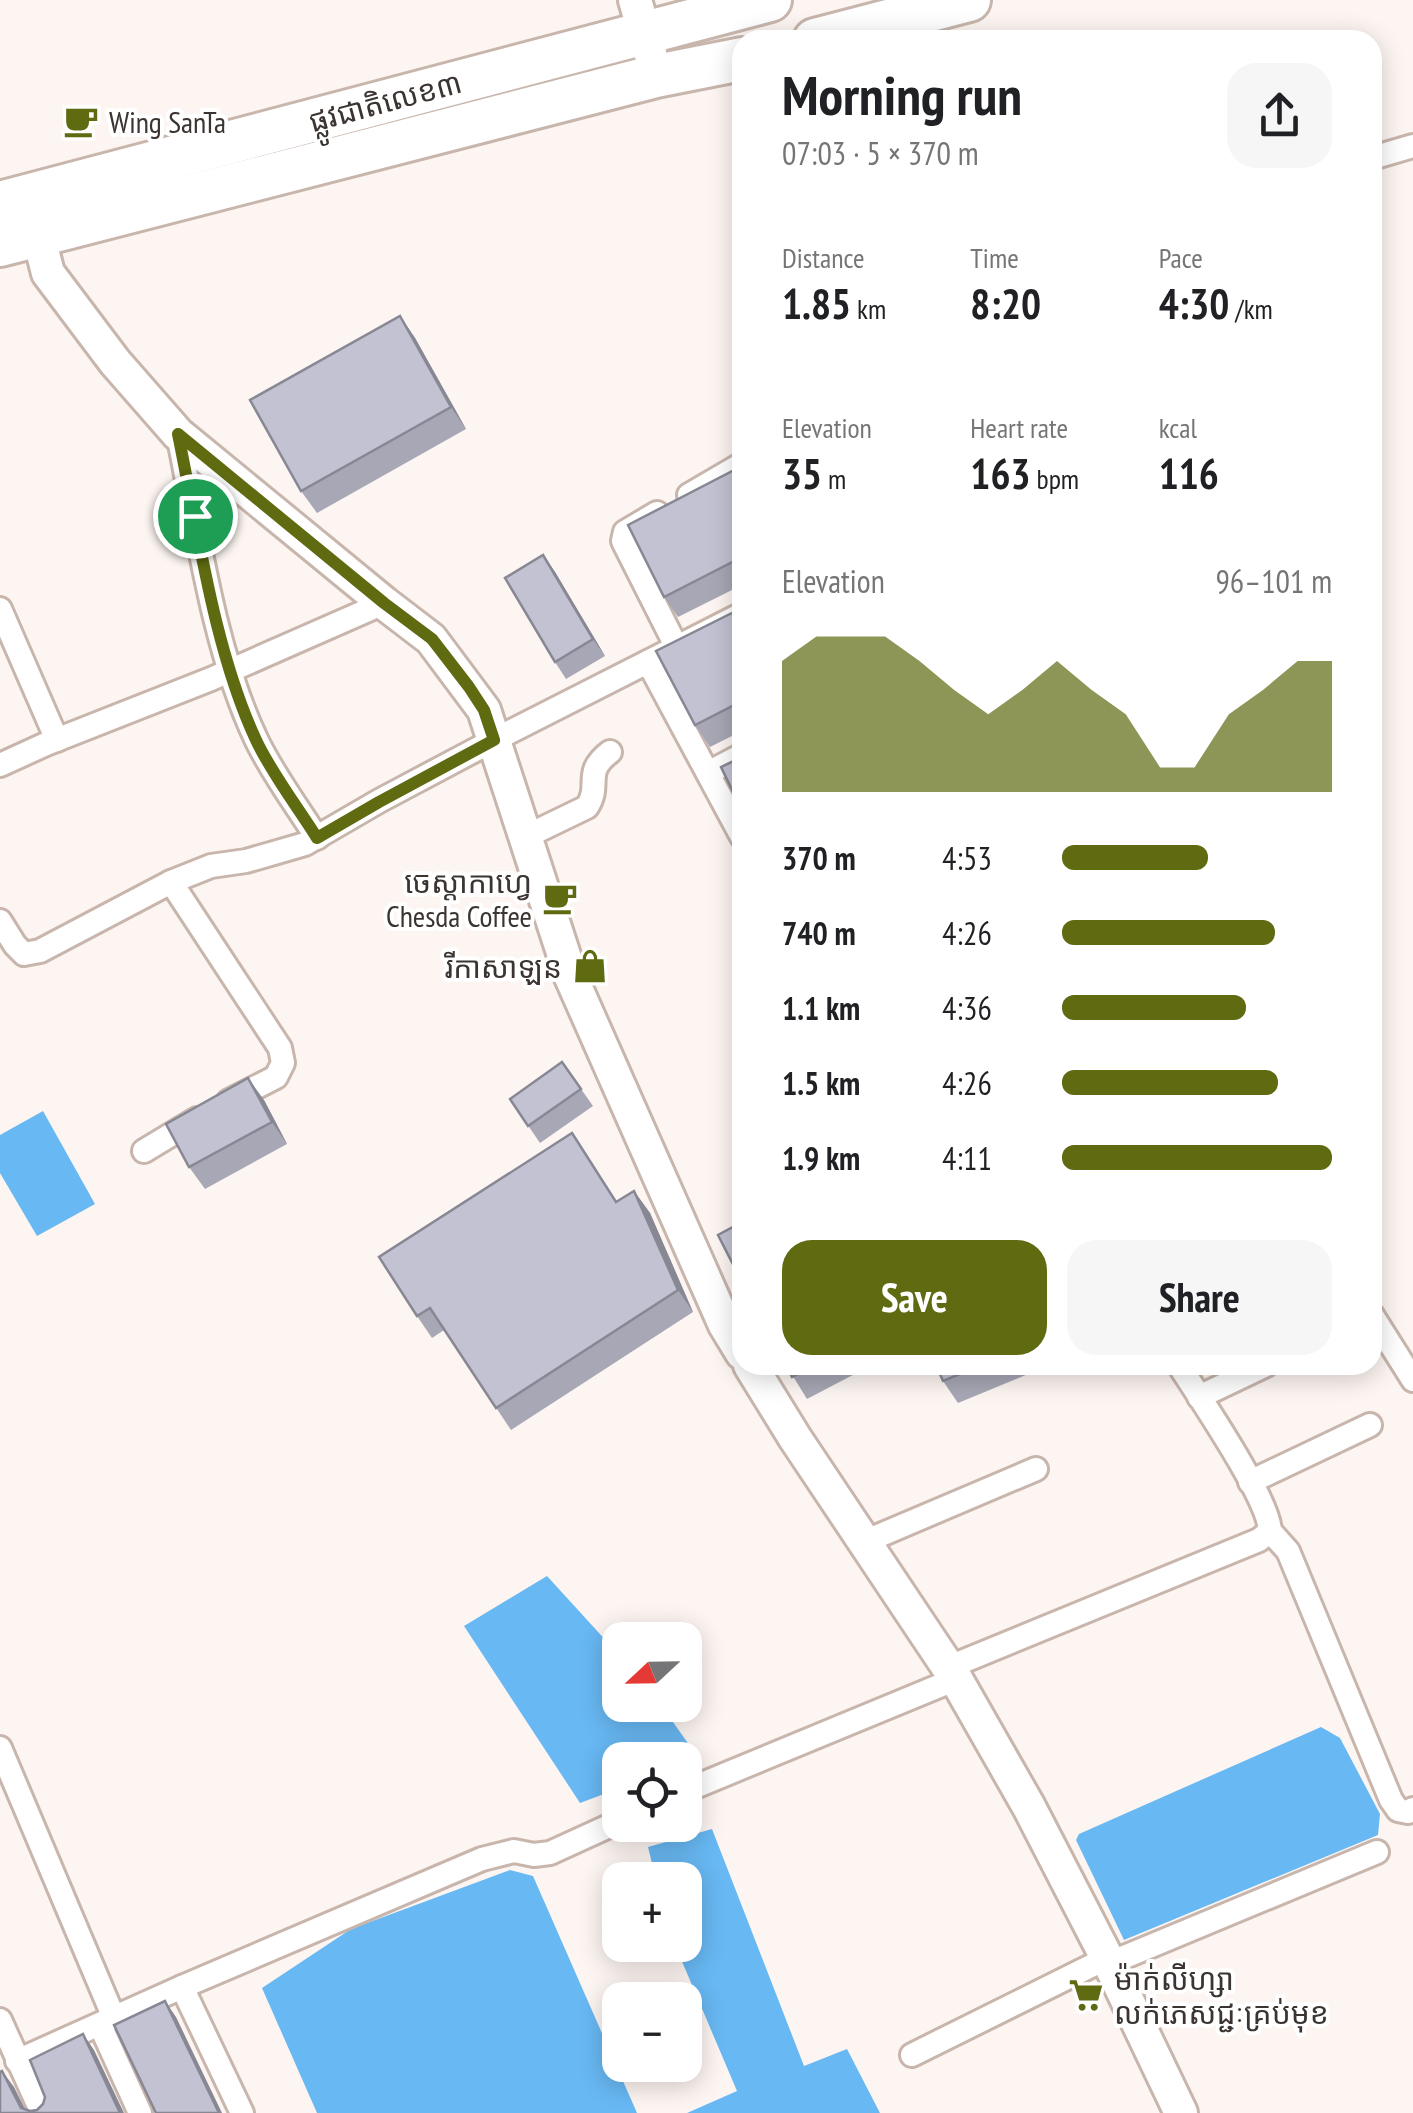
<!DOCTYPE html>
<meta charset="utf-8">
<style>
:root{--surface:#fff;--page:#f6f6f6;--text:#202124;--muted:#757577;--accent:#5f6a11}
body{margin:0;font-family:"PT Sans Narrow","Noto Sans Khmer",sans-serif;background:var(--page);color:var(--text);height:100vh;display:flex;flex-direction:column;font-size:38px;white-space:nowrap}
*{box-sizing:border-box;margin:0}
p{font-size:32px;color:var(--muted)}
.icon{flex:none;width:55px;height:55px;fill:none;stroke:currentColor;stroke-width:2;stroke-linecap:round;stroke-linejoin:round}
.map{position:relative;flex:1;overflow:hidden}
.panel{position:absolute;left:732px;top:30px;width:650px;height:1345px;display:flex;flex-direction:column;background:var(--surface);border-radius:30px;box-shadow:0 5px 25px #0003}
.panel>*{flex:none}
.needle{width:65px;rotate:248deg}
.buttons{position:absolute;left:602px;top:1622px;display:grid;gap:20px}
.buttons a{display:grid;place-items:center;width:100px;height:100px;border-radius:20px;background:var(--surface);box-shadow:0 5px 25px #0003;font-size:50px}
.pin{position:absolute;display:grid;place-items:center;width:85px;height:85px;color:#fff;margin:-42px;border:5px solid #fff;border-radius:50%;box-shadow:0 2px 10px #0007}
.round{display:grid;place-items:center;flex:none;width:105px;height:105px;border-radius:30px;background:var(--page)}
.head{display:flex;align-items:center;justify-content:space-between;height:170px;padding:0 50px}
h1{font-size:55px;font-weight:600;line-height:75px}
.stats{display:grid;grid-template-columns:repeat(3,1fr);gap:15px;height:170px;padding:10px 50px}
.stats div{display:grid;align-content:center}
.stats b{font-size:42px;font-weight:600}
.stats small{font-size:28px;font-weight:400}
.stats p{font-size:28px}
.chart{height:280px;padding:20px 50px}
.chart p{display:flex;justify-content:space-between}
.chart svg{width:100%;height:180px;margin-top:10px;fill:var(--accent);opacity:.7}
.cta{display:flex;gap:20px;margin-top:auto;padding:20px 50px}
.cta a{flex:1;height:115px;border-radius:30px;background:var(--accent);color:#fff;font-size:40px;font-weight:600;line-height:115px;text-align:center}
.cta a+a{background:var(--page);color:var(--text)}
ul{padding:0 50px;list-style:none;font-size:32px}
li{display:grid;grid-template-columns:160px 120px 1fr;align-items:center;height:75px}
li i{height:25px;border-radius:12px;background:var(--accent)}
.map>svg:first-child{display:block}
</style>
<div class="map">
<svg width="1413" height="2113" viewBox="0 0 1413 2113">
<rect width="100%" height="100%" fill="#fdf5f1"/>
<g fill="#68b8f3">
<path d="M43 1111 95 1204 37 1236 0 1173V1135Z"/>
<path d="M547 1576 620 1656V1705H661L699 1759 685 1764V1760H620V1788L580 1803 464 1626Z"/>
<path d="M1321 1727 1340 1738 1380 1814 1378 1835 1124 1940 1076 1840 1079 1834Z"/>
<path d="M712 1829 804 2066 847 2049 880 2113H687L737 2091 675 1945H685V1880H656L648 1847Z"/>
<path d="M510 1870 533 1876 637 2113H317L262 1988 351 1929Z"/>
</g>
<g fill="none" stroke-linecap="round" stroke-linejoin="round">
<g stroke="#c8b6ad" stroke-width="28">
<g id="street">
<path d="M1372 158 1413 146"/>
<path d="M178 434C198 532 213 648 256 739 272 773 297 806 317 838"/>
<path d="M689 495 742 464"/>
<path d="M657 513 625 532 623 541 677 648"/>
<path d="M0 609 57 740"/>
<path d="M648 662 742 837"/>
<path d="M0 765 46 744 211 679 384 603"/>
<path d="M708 773 742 755"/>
<path d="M525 837 587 807C602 784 582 773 610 752"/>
<path d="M171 882 280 1048 283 1063 276 1077 229 1101"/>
<path d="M0 921 15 945 24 954 40 951 171 882 211 866 246 861 305 844 379 801 494 740 742 614"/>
<path d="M144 1151 197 1119"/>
<path d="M1372 1315 1413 1380"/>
<path d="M1179 1365C1200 1398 1269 1499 1270 1531L1288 1551 1391 1800 1398 1810 1408 1812 1413 1809"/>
<path d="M1199 1397 1266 1365"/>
<path d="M1250 1482 1370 1425"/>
<path d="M864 1542 1036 1469"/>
<path d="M947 1668 1259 1540 1270 1531"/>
<path d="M0 1748 114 2018"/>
<path d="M685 1791 956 1679"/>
<path d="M1110 1963 1377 1852"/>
<path d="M182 1987 242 2113"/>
<path d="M0 2020 42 2113"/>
<path d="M100 2025 140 2113"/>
<path d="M912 2055 1107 1958"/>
<path d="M17 2061 182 1987 482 1859 514 1851 534 1855 550 1853 620 1821"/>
</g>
</g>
<g stroke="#c8b6ad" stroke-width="38">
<g id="secondary">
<path d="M635 0 650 52"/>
<path d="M33 215 48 273 115 362 178 434 384 603 431 639 484 710 571 977 725 1325 742 1353"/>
<path d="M750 1365 795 1438 956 1679 1029 1807 1107 1958 1181 2113"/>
</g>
</g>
<g stroke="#c8b6ad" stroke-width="48">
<g id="highway">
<path d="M815 40 969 0"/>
<path d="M0 203 770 0"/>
<path d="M0 245 656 76 742 59"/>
</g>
</g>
<use href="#street" stroke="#fff" stroke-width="22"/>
<use href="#secondary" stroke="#fff" stroke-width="32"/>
<use href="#highway" stroke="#fff" stroke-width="42"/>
</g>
<g fill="#a7a7b5">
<path d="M400 316 415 338 466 429 317 513 301 491Z"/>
<path d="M742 466V585L678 617 664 597Z"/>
<path d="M543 555 555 572 605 656 566 679 555 662Z"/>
<path d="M742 608V731L710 747 695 725Z"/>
<path d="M562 1062 593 1106 540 1143 510 1099Z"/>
<path d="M264 1100 287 1144 205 1189 189 1167Z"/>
<path d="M572 1133 617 1202 634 1191 650 1213 693 1312 511 1430 444 1330 432 1338 417 1316Z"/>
<path d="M786 1365H872L807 1399Z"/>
<path d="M936 1365H1050L958 1403 943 1381Z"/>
</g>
<g fill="#888894">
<path d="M400 316 415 338 466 429 451 407Z"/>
<path d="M543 555 555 572 605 656 593 639Z"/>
<path d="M248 1078 264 1100 287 1144 272 1122Z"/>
<path d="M634 1191 650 1213 693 1312 678 1290Z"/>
<path d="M165 2001 176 2017 222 2113H219Z"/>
<path d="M83 2034 94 2050 124 2113H120Z"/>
<path d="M2 2071 14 2087 27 2113 21 2108Z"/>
</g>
<g fill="#c2c2d3" stroke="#888894" stroke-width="2.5">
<path d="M400 316 451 407 301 491 250 400Z"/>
<path d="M742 466V557L664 597 628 525Z"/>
<path d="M543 555 593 639 555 662 505 578Z"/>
<path d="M742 608V701L695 725 656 651Z"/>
<path d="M742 757V800L738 802 721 767Z"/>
<path d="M562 1062 581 1089 528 1126 510 1099Z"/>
<path d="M248 1078 272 1122 189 1167 166 1124Z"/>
<path d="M572 1133 616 1202 634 1191 678 1290 496 1408 430 1308 417 1316 379 1257Z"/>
<path d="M742 1222V1282L718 1235Z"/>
<path d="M786 1365H815L792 1377Z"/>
<path d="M936 1365H982L943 1381Z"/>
<path d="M165 2001 219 2113H156L114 2025Z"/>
<path d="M83 2034 120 2113H0V2072L2 2071 21 2108 30 2111 37 2110 43 2104 45 2097 30 2060Z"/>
</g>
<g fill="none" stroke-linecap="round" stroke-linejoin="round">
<g stroke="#fff" stroke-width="20">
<path id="route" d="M178 434 384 603 432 639 469 687 484 710 494 740 379 802 317 838C297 806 272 774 256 740 214 650 198 531 178 434Z"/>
</g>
<use href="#route" stroke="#5f6a11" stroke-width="12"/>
</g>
<defs>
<g id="cafe-bare" transform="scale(2.7)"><path d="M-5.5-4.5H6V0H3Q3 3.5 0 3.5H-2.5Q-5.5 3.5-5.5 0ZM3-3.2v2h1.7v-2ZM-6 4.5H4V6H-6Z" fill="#5f6a11" stroke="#fff" stroke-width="2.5" paint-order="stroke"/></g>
<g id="shop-bare" transform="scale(2.7)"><path d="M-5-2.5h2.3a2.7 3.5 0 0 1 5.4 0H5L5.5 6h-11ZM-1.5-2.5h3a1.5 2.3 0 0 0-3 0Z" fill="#5f6a11" stroke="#fff" stroke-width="2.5" paint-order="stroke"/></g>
<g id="supermarket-bare" transform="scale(2.7)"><path d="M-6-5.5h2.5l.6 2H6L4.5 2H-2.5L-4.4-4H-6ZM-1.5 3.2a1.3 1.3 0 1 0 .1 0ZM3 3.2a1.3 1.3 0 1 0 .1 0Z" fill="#5f6a11" stroke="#fff" stroke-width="2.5" paint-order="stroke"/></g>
</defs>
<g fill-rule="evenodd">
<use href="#cafe-bare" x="81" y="121"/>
<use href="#cafe-bare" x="560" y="898"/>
<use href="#shop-bare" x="590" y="966"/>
<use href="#supermarket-bare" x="1086" y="1995"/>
</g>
<g text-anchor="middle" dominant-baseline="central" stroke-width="8" stroke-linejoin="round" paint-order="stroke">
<g font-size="30" fill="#3b3431" stroke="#fff">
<text transform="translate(385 101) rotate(-15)">ផ្លូវជាតិលេខ៣</text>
</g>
<g font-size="30" fill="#3b3431" stroke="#fff" text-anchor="start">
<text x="109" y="121">Wing SanTa</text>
<text x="532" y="881" text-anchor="end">ចេស្ដាកាហ្វេ<tspan x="532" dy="34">Chesda Coffee</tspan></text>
<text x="562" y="966" text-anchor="end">រីកាសាឡន</text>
<text x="1114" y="1978">ម៉ាក់លីហ្សា<tspan x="1114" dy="34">លក់ភេសជ្ជៈគ្រប់មុខ</tspan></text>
</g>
</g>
</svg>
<div class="buttons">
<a><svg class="needle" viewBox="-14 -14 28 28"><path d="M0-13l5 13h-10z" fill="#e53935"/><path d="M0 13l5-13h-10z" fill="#757577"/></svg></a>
<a><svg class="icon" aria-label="locate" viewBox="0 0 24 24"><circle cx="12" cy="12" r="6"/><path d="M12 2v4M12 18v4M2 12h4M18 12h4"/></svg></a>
<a>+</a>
<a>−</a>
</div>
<div class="pin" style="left:195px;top:516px;background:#1e9e55"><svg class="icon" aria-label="arrive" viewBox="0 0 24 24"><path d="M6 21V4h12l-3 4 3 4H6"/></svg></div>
<section class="panel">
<div class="head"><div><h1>Morning run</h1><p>07:03 · 5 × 370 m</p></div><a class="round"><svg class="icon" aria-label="share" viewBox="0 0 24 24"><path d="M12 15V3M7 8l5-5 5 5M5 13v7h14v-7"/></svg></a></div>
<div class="stats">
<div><p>Distance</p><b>1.85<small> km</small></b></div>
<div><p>Time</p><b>8:20</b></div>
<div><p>Pace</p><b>4:30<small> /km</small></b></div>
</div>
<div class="stats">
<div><p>Elevation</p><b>35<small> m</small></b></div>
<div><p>Heart rate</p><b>163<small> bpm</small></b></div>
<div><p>kcal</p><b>116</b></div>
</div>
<div class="chart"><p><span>Elevation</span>96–101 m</p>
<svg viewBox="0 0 160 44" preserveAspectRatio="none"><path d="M0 44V12L10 6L20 6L30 6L40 12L50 19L60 25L70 19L80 12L90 19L100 25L110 38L120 38L130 25L140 19L150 12L160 12V44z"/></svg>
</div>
<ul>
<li><b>370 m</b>4:53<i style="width:54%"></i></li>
<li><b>740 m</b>4:26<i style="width:79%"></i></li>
<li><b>1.1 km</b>4:36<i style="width:68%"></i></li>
<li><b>1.5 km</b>4:26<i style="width:80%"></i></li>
<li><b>1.9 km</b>4:11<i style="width:100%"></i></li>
</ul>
<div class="cta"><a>Save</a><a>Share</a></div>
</section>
</div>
